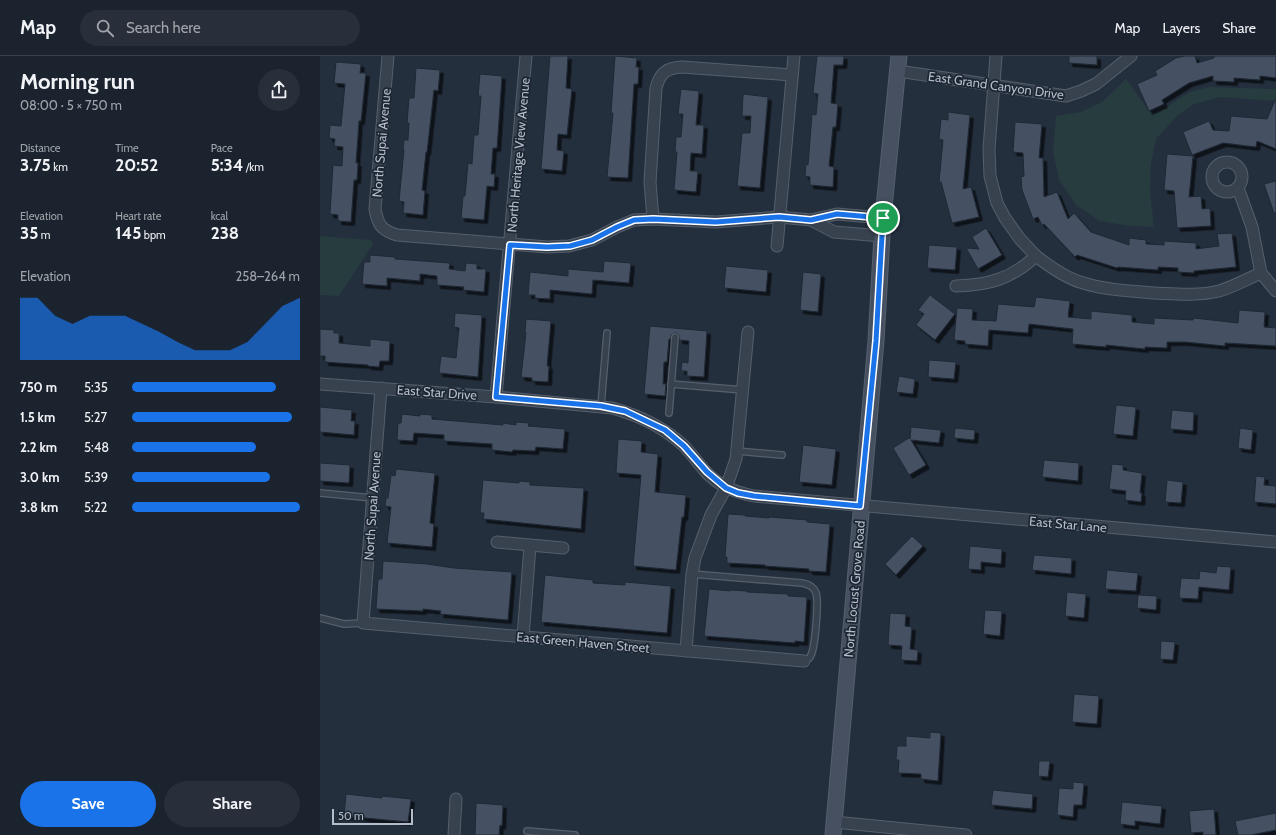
<!DOCTYPE html>
<meta charset="utf-8">
<style>
:root{--surface:#1b232e;--page:#282f3a;--text:#f1f3f6;--muted:#a0a4aa;--line:#39404a;--accent:#1a73e8}
body{margin:0;font-family:Cabin,sans-serif;background:var(--page);color:var(--text);height:100vh;display:flex;flex-direction:column;font-size:15px;white-space:nowrap}
*{box-sizing:border-box;margin:0}
p{font-size:13px;color:var(--muted)}
.icon{flex:none;width:22px;height:22px;fill:none;stroke:currentColor;stroke-width:2;stroke-linecap:round;stroke-linejoin:round}
.map{position:relative;flex:1;overflow:hidden}
.sheet{display:flex;flex-direction:column;background:var(--surface);width:320px}
.sheet>*{flex:none}
.scale{position:absolute;left:12px;bottom:10px;width:81px;box-sizing:border-box;padding-left:4px;border:2px solid #b4bcc9;border-top:0;font-size:11px;line-height:14px;white-space:nowrap;color:#b4bcc9;-webkit-text-stroke:3px #1d2633;paint-order:stroke}
.pin{position:absolute;display:grid;place-items:center;width:34px;height:34px;color:#fff;margin:-17px;border:2px solid #fff;border-radius:50%;box-shadow:0 1px 4px #0007}
.round{display:grid;place-items:center;flex:none;width:42px;height:42px;border-radius:21px;background:var(--page)}
.head{display:flex;align-items:center;justify-content:space-between;height:68px;padding:0 20px}
h1{font-size:22px;font-weight:700;line-height:30px}
.stats{display:grid;grid-template-columns:repeat(3,1fr);gap:6px;height:68px;padding:4px 20px}
.stats div{display:grid;align-content:center}
.stats b{font-size:17px;font-weight:700}
.stats small{font-size:11px;font-weight:400}
.stats p{font-size:11px}
.chart{height:112px;padding:8px 20px}
.chart p{display:flex;justify-content:space-between}
.chart svg{width:100%;height:72px;margin-top:4px;fill:var(--accent);opacity:.7}
.button{display:flex;gap:8px;margin-top:auto;padding:8px 20px}
.button a{flex:1;height:46px;border-radius:24px;background:var(--accent);color:#fff;font-size:16px;font-weight:700;line-height:46px;text-align:center}
.button a+a{background:var(--page);color:var(--text)}
ul{padding:0 20px;list-style:none;font-size:13px}
li{display:grid;grid-template-columns:64px 48px 1fr;align-items:center;height:30px}
li i{height:10px;border-radius:5px;background:var(--accent)}
header{display:flex;align-items:center;gap:24px;box-sizing:border-box;height:56px;padding:0 20px;background:var(--surface);border-bottom:1px solid var(--line)}
header strong{font-size:19px}
nav{display:flex;gap:22px;margin-inline-start:auto;font-size:14px}
.search{width:280px;height:36px;background:var(--page);display:flex;align-items:center;gap:10px;box-sizing:border-box;padding:0 14px;border-radius:22px;color:var(--muted);font-size:15px}
main{display:flex;flex:1;min-height:0}
.map>svg:first-child{display:block}
</style>
<header>
<strong>Map</strong>
<div class="search"><svg class="icon" aria-label="search" viewBox="0 0 24 24"><circle cx="10" cy="10" r="6"/><path d="M15 15l6 6"/></svg>Search here</div>
<nav><a>Map</a><a>Layers</a><a>Share</a></nav>
</header>
<main>
<section class="sheet">
<div class="head"><div><h1>Morning run</h1><p>08:00 · 5 × 750 m</p></div><a class="round"><svg class="icon" aria-label="share" viewBox="0 0 24 24"><path d="M12 15V3M7 8l5-5 5 5M5 13v7h14v-7"/></svg></a></div>
<div class="stats">
<div><p>Distance</p><b>3.75<small> km</small></b></div>
<div><p>Time</p><b>20:52</b></div>
<div><p>Pace</p><b>5:34<small> /km</small></b></div>
</div>
<div class="stats">
<div><p>Elevation</p><b>35<small> m</small></b></div>
<div><p>Heart rate</p><b>145<small> bpm</small></b></div>
<div><p>kcal</p><b>238</b></div>
</div>
<div class="chart"><p><span>Elevation</span>258–264 m</p>
<svg viewBox="0 0 160 44" preserveAspectRatio="none"><path d="M0 44V6L10 6L20 17L30 22L40 17L50 17L60 17L70 22L80 27L90 33L100 38L110 38L120 38L130 33L140 22L150 11L160 6V44z"/></svg>
</div>
<ul>
<li><b>750 m</b>5:35<i style="width:86%"></i></li>
<li><b>1.5 km</b>5:27<i style="width:95%"></i></li>
<li><b>2.2 km</b>5:48<i style="width:74%"></i></li>
<li><b>3.0 km</b>5:39<i style="width:82%"></i></li>
<li><b>3.8 km</b>5:22<i style="width:100%"></i></li>
</ul>
<div class="button"><a>Save</a><a>Share</a></div>
</section>
<div class="map">
<svg width="956" height="779" viewBox="0 0 956 779">
<defs>
<filter id="shadow"><feDropShadow dx="3.5" dy="3.5" stdDeviation="0" flood-color="#0009"/></filter>
</defs>
<rect width="100%" height="100%" fill="#242f3e"/>
<g fill="#263c3f">
<path d="M806 23 829 55 837 57 870 36 890 31 956 33V45L900 41 874 48 857 60 836 83 831 108 830 136 834 171 810 170 780 165 756 149 739 124 733 95 736 60 761 56 782 46Z"/>
<path d="M0 180 51 184 53 188 19 240 0 239Z"/>
</g>
<g fill="#455162" stroke="#1f2835" filter="url(#shadow)">
<path d="M230 0H248L246 32 252 33 247 79 238 78 237 94 244 95 242 115 221 113Z"/>
<path d="M295 0 317 2 316 11H319L318 28H314L308 122 287 121 293 57H291Z"/>
<path d="M497 0H524L523 9H514L511 47 518 48 516 71H513L509 110 514 111 513 131 490 129V121L485 120 486 108 488 109 492 58 496 59 498 38 493 37Z"/>
<path d="M749 0H777V9L749 7Z"/>
<path d="M865 0H875L877 7 894 2V0H956V22L940 20V24L914 22V26L893 25V20L869 27 842 44 844 48 829 55 817 28 837 19 835 15 856 2Z"/>
<path d="M16 6 41 8 40 17H46L41 65H39L36 107H38L37 124H34L31 166 18 165V159L10 158 13 109 22 110 23 91 14 90 15 83 9 82 10 69 21 70 25 28 14 27Z"/>
<path d="M96 12 120 14 118 35 114 34 107 96H106L102 134 105 135 103 159 83 157 84 146 79 145 84 94H83L84 84H88L89 67H87L89 42H94Z"/>
<path d="M160 18 182 20 177 92H173L171 118H175L174 131 167 130 164 164 141 162 143 140H145L148 107 152 108 154 79H158L161 40H158Z"/>
<path d="M361 33 379 35 376 69H384L382 98 371 97 370 115H378L376 136 354 134 357 96H355L356 81H361L363 58H358Z"/>
<path d="M423 38 448 41 440 132 417 130 422 77H430L431 60H422Z"/>
<path d="M956 42V93L937 85 936 91 903 87 872 99 863 76 889 65 893 74 909 75 911 60 947 63Z"/>
<path d="M628 56 650 59 643 133 651 131 659 161 632 167 621 126H619L623 84 619 83 621 63 628 64Z"/>
<path d="M695 66 722 68 719 102H723L724 141 737 136 748 163 754 157 771 176 809 189V182L826 184V188L844 189V185L876 187V193L899 190 897 178 912 177 916 211 874 215V217L858 216V212L838 211V214L798 211 797 212 757 199 755 201 724 168 722 169 718 161 713 163 702 134 701 121 704 120 703 97 693 96Z"/>
<path d="M847 98 873 100 869 141 881 140 882 153 890 152 891 170 857 172 854 135 844 134Z"/>
<path d="M956 125V157H954L944 128Z"/>
<path d="M666 172 682 199 658 213 646 192 659 193 652 181Z"/>
<path d="M609 189 637 191 635 214 607 212Z"/>
<path d="M50 199 75 201V203L130 207 129 213 145 215 146 207 157 208V213H166L164 236 143 234 144 231 117 229V220L100 218V225L67 222V230L42 228 44 206H50Z"/>
<path d="M284 205 311 207 309 227 273 224 272 238 230 234V243L215 242V239H208L210 216 248 220V213L283 216Z"/>
<path d="M406 210 448 214 446 236 404 232Z"/>
<path d="M483 216 501 218 498 256 480 254Z"/>
<path d="M610 239 635 258 615 284 596 269 604 258 598 254Z"/>
<path d="M716 241 750 245 748 261 771 263V255L812 259V266L834 268V262L873 264 874 262 918 267 919 254 945 256 944 271 956 272V290L905 287V290L865 286H847V292L825 291V293L786 289V291L752 288 753 273 709 268 708 277 669 274 668 290 645 288V285L634 284 637 252 653 253 652 264 676 265 678 248 714 251Z"/>
<path d="M135 257 162 259 158 321 119 317 121 300 136 302 139 272 134 271Z"/>
<path d="M206 263 231 265 227 310H229L228 326 212 325V322L201 321 206 277H205Z"/>
<path d="M330 270 387 275 384 321 367 320V315H361L362 306 368 307 369 285 359 284V279L356 277H354L351 279V283H349L347 306H344L343 328H346L345 340 324 338Z"/>
<path d="M0 273 14 274V277H19V287L50 290V283L70 285 69 305H60L59 311 48 310V309L5 306V300H0Z"/>
<path d="M609 304 636 306 634 323 608 321Z"/>
<path d="M579 320 595 323 593 338 576 336Z"/>
<path d="M796 349 816 351 813 380 793 378Z"/>
<path d="M0 351 32 354 31 365H35L34 379 0 376Z"/>
<path d="M852 354 874 356 873 375 850 373Z"/>
<path d="M82 358 100 360V358L112 359V363L183 369V367L196 369V366L209 367 208 370 245 373 243 393 216 391 215 395 193 394 192 396 172 394V388L124 385V379L94 377 93 385 77 384 78 367H81Z"/>
<path d="M591 371 621 374 619 387 591 384 606 409 589 419 573 392 589 382 590 383Z"/>
<path d="M635 372 655 374 654 384 634 382Z"/>
<path d="M920 372 933 374 931 394 918 392Z"/>
<path d="M298 383 322 385 321 396 338 398 335 436 366 439 364 461H362L356 514 313 510 321 419 296 417Z"/>
<path d="M483 389 516 393 512 429 479 426Z"/>
<path d="M724 404 759 407 758 425 722 421Z"/>
<path d="M0 407 30 409 29 427 0 425Z"/>
<path d="M792 408 803 409V414L822 417 820 437H822L821 446 805 444 806 435 789 433Z"/>
<path d="M76 413 115 417 110 467 114 468 112 491 67 487 71 451 65 450 66 442H68L71 419 75 420Z"/>
<path d="M936 420 945 421 944 429 956 430V448L934 446Z"/>
<path d="M163 424 199 427V425L210 426V429L264 432 261 473 163 463 164 457H160Z"/>
<path d="M847 424 863 426 861 447 845 446Z"/>
<path d="M408 458 425 459V460L449 462 450 461 487 464V466L510 468 506 516 489 515V513L445 510V509L407 507V501H405Z"/>
<path d="M592 480 603 490 576 519 565 508Z"/>
<path d="M650 490 682 493 681 508 661 506V514L648 513Z"/>
<path d="M714 499 752 502 751 518 712 514Z"/>
<path d="M63 505 107 508 134 512 192 516 188 564 120 558 121 555 103 553V555L56 553 58 523H62Z"/>
<path d="M897 510 911 511 909 534 879 531 878 543 859 542 861 522 879 523 880 515 896 517Z"/>
<path d="M787 514 818 517 816 535 785 533Z"/>
<path d="M225 519 273 524V527L305 529V526L351 530 347 577 221 566Z"/>
<path d="M389 533 410 535V534L427 535V536L468 538V540L487 541 484 586 475 585V587L384 580Z"/>
<path d="M747 536 766 538 764 562 745 560Z"/>
<path d="M818 539 837 540 836 554 817 552Z"/>
<path d="M665 554 682 555 680 580 663 578Z"/>
<path d="M570 557 586 558 585 570 592 571 590 593 598 594 597 605 581 604 582 590 568 589Z"/>
<path d="M841 585 855 586 853 604 840 603Z"/>
<path d="M754 638 779 640 777 668 752 666Z"/>
<path d="M610 676 621 677 618 725 601 723V718L578 717 579 704H576L577 690H586V680L610 682Z"/>
<path d="M719 705H730L728 721 718 720Z"/>
<path d="M753 726 764 727 762 749H754L753 761 737 759 739 732 753 733Z"/>
<path d="M673 734 713 738 712 753 671 749Z"/>
<path d="M26 738 62 742V740L91 743 88 766 24 760Z"/>
<path d="M802 746 842 750 840 768 815 765V770L800 768Z"/>
<path d="M156 747 183 749 182 770 180 769 179 779H155Z"/>
<path d="M894 753 896 779H883V776L871 777 869 755Z"/>
<path d="M956 757V774L931 779H918L915 765Z"/>
</g>
<g fill="none" stroke-linecap="round" stroke-linejoin="round">
<g stroke="#565f6c" stroke-width="8">
<g id="lane">
<path d="M351 328 423 334"/>
<path d="M281 350 287 277"/>
<path d="M349 357 355 281"/>
<path d="M417 395 462 399"/>
<path d="M0 437 53 442"/>
<path d="M372 518 482 527C488 528 494 531 496 537 499 545 495 592 491 599 490 603 487 604 484 605"/>
<path d="M0 562 24 568 43 567"/>
<path d="M207 775 255 779"/>
</g>
</g>
<g stroke="#565f6c" stroke-width="13">
<g id="street">
<path d="M68 0 55 153C58 169 61 174 77 179L227 191 249 190 272 184 297 171 314 164 333 163 396 166 459 161 491 164 517 158 563 162"/>
<path d="M676 0 669 93 670 120 677 147 685 162 700 183 716 200"/>
<path d="M578 15 746 40 761 35 776 28 811 0"/>
<circle cx="907" cy="121" r="15"/>
<path d="M918 132 932 171 941 217 956 235"/>
<path d="M333 163 330 126 336 32C340 17 346 12 362 11L472 19"/>
<path d="M491 164 514 176 562 180"/>
<path d="M457 190 474 0"/>
<path d="M636 230C669 229 691 223 716 200 729 210 744 221 760 226 784 234 810 235 835 237 857 238 878 240 899 235 913 231 927 223 941 217"/>
<path d="M0 328 176 341 292 352C318 359 343 371 363 389 371 397 378 407 385 415 399 430 414 436 434 440L956 486"/>
<path d="M61 332 43 567 484 605"/>
<path d="M176 341 206 0"/>
<path d="M177 486 243 492"/>
<path d="M203 581 210 490"/>
<path d="M366 595 372 518 375 502 391 459 406 432 416 403 428 276"/>
<path d="M514 766 646 779"/>
<path d="M134 779 136 743"/>
</g>
</g>
<g stroke="#565f6c" stroke-width="17">
<path id="secondary" d="M513 779 556 285 563 162 579 0"/>
</g>
<use href="#lane" stroke="#38414e" stroke-width="5.5"/>
<use href="#street" stroke="#38414e" stroke-width="11"/>
<use href="#secondary" stroke="#465061" stroke-width="15"/>
</g>
<g fill="none" stroke-linecap="round" stroke-linejoin="round">
<g stroke="#fff" stroke-width="8">
<path id="route" d="M517 158 563 162 556 285 540 450 434 440 418 437 406 432 387 416 364 390 345 374 305 355 281 350 176 341 190 189 227 191 250 190 272 184 297 171 314 164 333 163 396 166 459 161 491 164Z"/>
</g>
<use href="#route" stroke="#1a73e8" stroke-width="5"/>
</g>
<g text-anchor="middle" dominant-baseline="central" stroke-width="3.5" stroke-linejoin="round" paint-order="stroke">
<g font-size="13" fill="#b4bcc9" stroke="#1d2633">
<text transform="translate(676 29) rotate(8)">East Grand Canyon Drive</text>
<text transform="translate(61 87) rotate(-85)">North Supai Avenue</text>
<text transform="translate(198 99) rotate(-85)">North Heritage View Avenue</text>
<text transform="translate(117 336) rotate(4)">East Star Drive</text>
<text transform="translate(52 450) rotate(-86)">North Supai Avenue</text>
<text transform="translate(748 468) rotate(5)">East Star Lane</text>
<text transform="translate(534 533) rotate(-85)">North Locust Grove Road</text>
<text transform="translate(263 586) rotate(5)">East Green Haven Street</text>
</g>
</g>
</svg>
<div class="scale">50 m</div>
<div class="pin" style="left:563px;top:162px;background:#1e9e55"><svg class="icon" aria-label="arrive" viewBox="0 0 24 24"><path d="M6 21V4h12l-3 4 3 4H6"/></svg></div>
</div>
</main>
